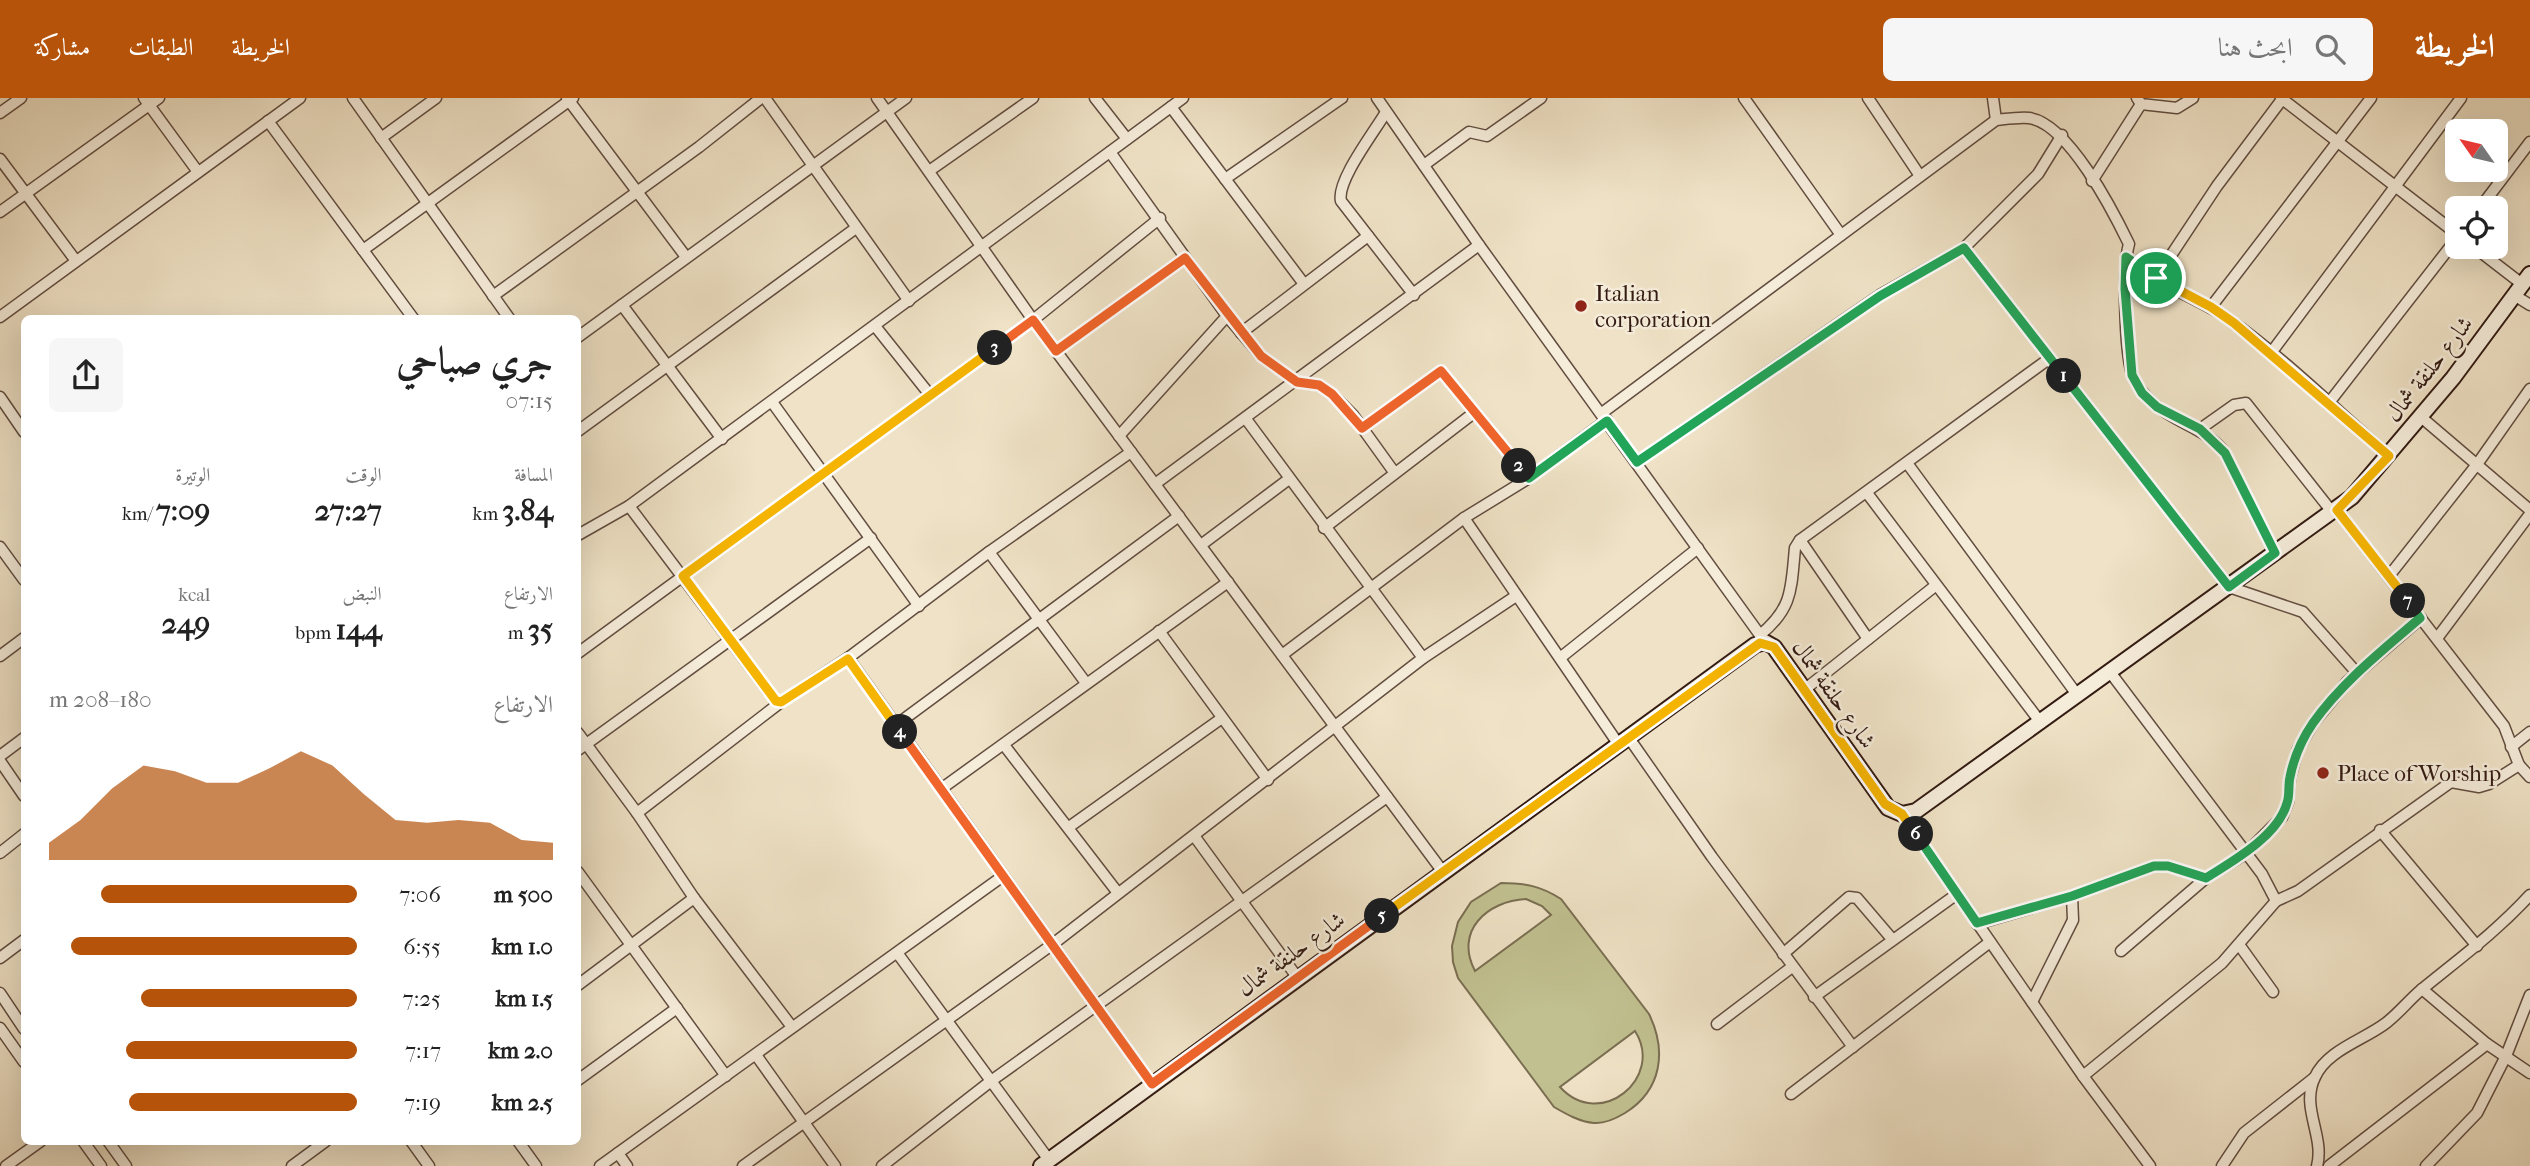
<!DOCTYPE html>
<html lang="ar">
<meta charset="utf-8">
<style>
:root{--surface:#fff;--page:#f6f6f6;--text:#222;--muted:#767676;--accent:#b45309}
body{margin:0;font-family:"IM FELL French Canon",Amiri,serif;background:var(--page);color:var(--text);direction:rtl;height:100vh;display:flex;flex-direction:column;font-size:26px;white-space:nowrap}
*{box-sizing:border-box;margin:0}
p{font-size:23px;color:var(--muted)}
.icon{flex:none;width:38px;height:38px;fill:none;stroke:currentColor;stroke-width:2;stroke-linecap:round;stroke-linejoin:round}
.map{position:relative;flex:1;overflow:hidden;direction:ltr}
.panel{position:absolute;left:21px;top:217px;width:560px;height:830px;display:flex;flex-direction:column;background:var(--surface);border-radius:10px;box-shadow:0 7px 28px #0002;direction:rtl}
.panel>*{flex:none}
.needle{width:46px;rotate:304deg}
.buttons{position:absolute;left:2445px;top:21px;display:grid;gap:14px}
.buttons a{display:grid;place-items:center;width:63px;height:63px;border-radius:10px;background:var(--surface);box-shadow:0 7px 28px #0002;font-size:35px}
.pin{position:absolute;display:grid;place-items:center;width:60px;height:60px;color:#fff;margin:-30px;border:4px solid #fff;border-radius:50%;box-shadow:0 2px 7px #0007}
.km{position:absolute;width:35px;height:35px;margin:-18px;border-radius:50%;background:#222;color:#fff;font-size:19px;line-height:35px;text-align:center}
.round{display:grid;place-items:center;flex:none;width:74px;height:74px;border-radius:10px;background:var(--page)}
.summary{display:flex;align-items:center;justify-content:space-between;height:119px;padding:0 28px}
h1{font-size:38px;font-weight:700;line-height:52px}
.stats{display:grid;grid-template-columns:repeat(3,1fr);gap:10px;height:119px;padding:7px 28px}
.stats div{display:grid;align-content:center}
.stats b{font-size:30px;font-weight:700}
.stats small{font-size:19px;font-weight:400}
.stats p{font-size:19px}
.chart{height:196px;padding:14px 28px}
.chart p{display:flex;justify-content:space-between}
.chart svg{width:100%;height:126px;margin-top:7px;fill:var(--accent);opacity:.7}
ul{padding:0 28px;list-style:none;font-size:23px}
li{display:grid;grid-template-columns:112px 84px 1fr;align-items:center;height:52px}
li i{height:18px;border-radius:9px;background:var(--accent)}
header{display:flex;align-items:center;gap:42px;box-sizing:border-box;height:98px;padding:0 35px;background:var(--accent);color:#fff}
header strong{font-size:33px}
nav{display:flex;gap:38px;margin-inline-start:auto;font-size:24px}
.search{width:490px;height:63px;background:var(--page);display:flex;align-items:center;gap:18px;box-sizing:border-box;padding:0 24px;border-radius:10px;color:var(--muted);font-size:26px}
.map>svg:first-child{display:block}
</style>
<header>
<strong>الخريطة</strong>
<div class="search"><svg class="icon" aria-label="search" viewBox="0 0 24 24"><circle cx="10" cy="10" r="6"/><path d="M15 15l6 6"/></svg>ابحث هنا</div>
<nav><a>الخريطة</a><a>الطبقات</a><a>مشاركة</a></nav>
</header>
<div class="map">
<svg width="2530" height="1068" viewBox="0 0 2530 1068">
<rect width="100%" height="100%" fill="#efe2c6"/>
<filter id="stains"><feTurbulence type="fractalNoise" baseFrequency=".00286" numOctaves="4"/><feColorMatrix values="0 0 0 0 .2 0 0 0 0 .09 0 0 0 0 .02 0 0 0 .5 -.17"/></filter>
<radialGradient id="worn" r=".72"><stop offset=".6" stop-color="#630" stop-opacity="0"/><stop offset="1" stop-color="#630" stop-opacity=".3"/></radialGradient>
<path fill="#c1c090" stroke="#7a6e52" stroke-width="2" fill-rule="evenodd" d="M1501 785C1525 785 1541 788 1561 801L1649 916C1667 953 1662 992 1625 1015 1615 1021 1605 1026 1594 1025 1580 1024 1566 1016 1554 1009L1458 880 1453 864 1452 848 1458 824 1471 804ZM1526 801 1542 808 1551 817 1475 873C1454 833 1487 803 1526 801ZM1635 933C1665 980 1600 1033 1560 989Z"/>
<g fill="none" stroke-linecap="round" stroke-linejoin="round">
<g stroke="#624d40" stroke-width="13">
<g id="street">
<path d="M144 0 198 74"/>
<path d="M353 0 509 220"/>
<path d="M567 0 686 159"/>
<path d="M765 0 909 203"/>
<path d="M877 0 1033 222 1443 774"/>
<path d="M1095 0 1127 41"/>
<path d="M1377 0 1479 147 1765 544"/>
<path d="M1744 0 1841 137"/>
<path d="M1868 0 1920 78"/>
<path d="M1993 0 1996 22"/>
<path d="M2137 0 2141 6 2177 10 2193 0"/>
<path d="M2281 0 2457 136"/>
<path d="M1171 9 1304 186"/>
<path d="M1386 14C1375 33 1336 83 1341 103L1414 197"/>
<path d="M0 15 21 0"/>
<path d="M268 23 413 220"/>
<path d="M381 40 436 0"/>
<path d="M1110 54 1227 218 1261 258 1297 284 1319 287 1332 296 1353 317 1394 374"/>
<path d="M0 61 76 163"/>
<path d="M1424 67 1469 34 1487 38 1541 0"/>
<path d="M929 73 1033 0"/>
<path d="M1225 81 1342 0"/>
<path d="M2092 83 2141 6"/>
<path d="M2480 110 2530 44"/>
<path d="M0 114 159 0"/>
<path d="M2474 149 2522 186"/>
<path d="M1964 150 2229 489 2303 514 2357 575"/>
<path d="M363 152 573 0"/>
<path d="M2126 159C2151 186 2198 199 2230 222 2286 262 2337 313 2389 358"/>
<path d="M2156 180 2217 88 2283 0"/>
<path d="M2514 197 2530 207"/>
<path d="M493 198 699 49 761 0"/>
<path d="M622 207 722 341"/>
<path d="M2211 209 2371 0"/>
<path d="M0 219 300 0"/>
<path d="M875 228 930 297"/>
<path d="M1241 235 1368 138"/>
<path d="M578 239 906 0"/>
<path d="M1056 253 1185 160"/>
<path d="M2271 255 2461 0"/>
<path d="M0 299 24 334"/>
<path d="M772 304 919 508"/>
<path d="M2328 306 2457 140"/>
<path d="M1602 315 1996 22C2006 21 2019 19 2029 20 2068 25 2113 113 2129 146 2122 170 2125 252 2132 276 2136 288 2145 298 2154 306 2177 326 2206 330 2225 355L2275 455"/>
<path d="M2421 319 2530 412"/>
<path d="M1246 321 1423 560"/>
<path d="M1362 330 1441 273 1529 380"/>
<path d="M2200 331 2234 307 2246 305 2333 415"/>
<path d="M578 333 856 130"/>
<path d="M1119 338 1227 218"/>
<path d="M1637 364 1880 197 1964 150 2038 76 2062 37"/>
<path d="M1907 365 2078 598"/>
<path d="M1155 386 1479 147"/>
<path d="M1867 395 2041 625"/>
<path d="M629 408 1183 0"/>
<path d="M2337 412 2504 628 2519 667 2530 679"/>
<path d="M1464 420 1619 647"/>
<path d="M1324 430 1475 314"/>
<path d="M578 437 629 408 776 603 781 604 848 560 1152 986"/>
<path d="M1800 442 1868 541"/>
<path d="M1201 447 1289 381"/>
<path d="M0 449 24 482"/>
<path d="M989 454 1086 585"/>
<path d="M2389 478 2478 365 2530 291"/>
<path d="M1159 533 1268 682"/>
<path d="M1760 537C1793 510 1791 491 1795 450L1800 442 2050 260"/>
<path d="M2438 539 2530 416"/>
<path d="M578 555 1033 222 1160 120"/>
<path d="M1282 557 1464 420 1529 380 1607 322"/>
<path d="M0 558 24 540"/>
<path d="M848 560 989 454 1131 354"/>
<path d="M1560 560 1698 450"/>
<path d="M2110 574 2262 776 2276 803"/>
<path d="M1804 592 1935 488"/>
<path d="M896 627 1179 418"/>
<path d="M578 635 637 715 694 800 792 929"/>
<path d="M1629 640 1712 759 1853 949"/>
<path d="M1004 647 1118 795"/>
<path d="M2511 649 2530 634"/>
<path d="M578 652 871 440"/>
<path d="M0 658 24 640"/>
<path d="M0 663 24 698"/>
<path d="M941 691 1228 484"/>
<path d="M637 715 781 604"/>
<path d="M1902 716 2083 978 2150 1068"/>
<path d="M1069 729 1222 620"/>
<path d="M2380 732 2477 848"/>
<path d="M1195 739 1297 879"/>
<path d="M0 755 24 736"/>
<path d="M578 774 726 978"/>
<path d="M1977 826 2072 798 2154 768H2168L2206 780"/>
<path d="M2240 848 2273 894"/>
<path d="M2121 853 2206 780 2245 756 2282 719 2288 704 2290 680 2298 651 2314 624 2347 584 2421 520"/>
<path d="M898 856 1049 1062"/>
<path d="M1783 856 1849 799 1857 800 1892 841"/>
<path d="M0 860 24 842"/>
<path d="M578 887 694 800"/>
<path d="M2422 891 2487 946 2530 975"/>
<path d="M0 895 24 931"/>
<path d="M1814 899 1957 796"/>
<path d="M2032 904 2073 822 2072 798"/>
<path d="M1717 926 1792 869"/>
<path d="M0 930 24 964"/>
<path d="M756 957 835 1068"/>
<path d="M2083 978 2222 865 2276 803 2298 793 2451 684 2479 689 2489 686 2519 667"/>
<path d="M578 982 677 910"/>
<path d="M1791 996 1990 844"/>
<path d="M83 1043 101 1068"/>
<path d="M108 1043 126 1068"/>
<path d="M411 1043 429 1068"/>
<path d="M518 1043 536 1068"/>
<path d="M618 1055 627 1068"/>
<path d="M6 1068 41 1043"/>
<path d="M292 1068 326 1043"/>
<path d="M600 1068 1003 778"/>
<path d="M743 1068 1053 846 1423 560 1516 498"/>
<path d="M882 1068 991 983 1387 699"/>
<path d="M2222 1068 2244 1035 2314 980"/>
<path d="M2317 1068C2325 1038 2300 1009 2315 979 2327 952 2364 942 2386 925 2399 915 2409 902 2421 892 2460 860 2495 835 2530 797"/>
<path d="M2329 1068 2487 946"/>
<path d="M2426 1068 2477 1015 2506 958 2530 897"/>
</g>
</g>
<g stroke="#331b13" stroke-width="18">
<path id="secondary" d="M1041 1068 1755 547 1765 544 1774 549 1888 710 1902 716 1916 713 2352 399 2453 280 2530 176"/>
</g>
<use href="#street" stroke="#f5ecda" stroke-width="10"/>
<use href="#secondary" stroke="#f5ecda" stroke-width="14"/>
</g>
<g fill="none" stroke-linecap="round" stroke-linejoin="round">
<g stroke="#fff" stroke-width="14">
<path id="split-1" d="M2064 278 2229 489 2275 455 2225 355 2200 331 2157 309 2142 295 2132 277 2125 191 2126 159 2156 180"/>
</g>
<g stroke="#fff" stroke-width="14">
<path id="split-2" d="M1519 368 1529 380 1607 323 1637 364 1880 198 1964 150 2064 278"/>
</g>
<g stroke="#fff" stroke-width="14">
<path id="split-3" d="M995 250 1033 222 1056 253 1185 160 1261 258 1297 284 1319 287 1332 296 1362 330 1441 273 1519 368"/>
</g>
<g stroke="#fff" stroke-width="14">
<path id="split-4" d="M900 634 848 561 781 604 776 603 683 478 995 250"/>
</g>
<g stroke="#fff" stroke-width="14">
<path id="split-5" d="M900 634 1152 986 1382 818"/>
</g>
<g stroke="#fff" stroke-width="14">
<path id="split-6" d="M1382 818 1760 545 1774 549 1885 706 1902 716 1916 736"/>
</g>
<g stroke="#fff" stroke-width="14">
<path id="split-7" d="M1916 736 1977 825 2072 798 2154 768H2168L2206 780C2233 763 2278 738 2287 705 2290 697 2288 687 2290 679 2294 659 2302 641 2313 625 2342 584 2383 552 2420 520L2408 503"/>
</g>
<g stroke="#fff" stroke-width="14">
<path id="split-8" d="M2156 180 2211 209 2234 225 2389 358 2337 412 2408 503"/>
</g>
<use href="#split-1" stroke="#22a559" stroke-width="9"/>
<use href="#split-2" stroke="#22a559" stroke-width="9"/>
<use href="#split-3" stroke="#f0652b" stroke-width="9"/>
<use href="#split-4" stroke="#f5b400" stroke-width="9"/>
<use href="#split-5" stroke="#f0652b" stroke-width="9"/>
<use href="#split-6" stroke="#f5b400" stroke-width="9"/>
<use href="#split-7" stroke="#22a559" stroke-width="9"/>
<use href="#split-8" stroke="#f5b400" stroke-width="9"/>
</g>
<g fill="#8f2418" stroke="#f5ecda" stroke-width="2.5">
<circle cx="1581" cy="208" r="7"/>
<circle cx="2323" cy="675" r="7"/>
</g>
<g text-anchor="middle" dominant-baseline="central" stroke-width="5" stroke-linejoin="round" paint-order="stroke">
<g font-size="23" fill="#331b13" stroke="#f5ecda" text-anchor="start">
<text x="1595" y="195">Italian<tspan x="1595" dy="26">corporation</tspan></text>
<text x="2337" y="675">Place of Worship</text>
</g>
<g font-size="23" fill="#331b13" stroke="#f5ecda">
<text transform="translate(2429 271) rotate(-52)">شارع حلنقة شمال</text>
<text transform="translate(1834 596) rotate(55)">شارع حلنقة شمال</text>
<text transform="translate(1291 856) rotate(-36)">شارع حلنقة شمال</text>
</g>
</g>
<rect width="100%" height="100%" filter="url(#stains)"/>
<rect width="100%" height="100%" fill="url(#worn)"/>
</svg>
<div class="buttons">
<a><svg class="needle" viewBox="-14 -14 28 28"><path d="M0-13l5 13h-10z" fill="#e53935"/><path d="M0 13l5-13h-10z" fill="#767676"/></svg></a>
<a><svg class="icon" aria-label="locate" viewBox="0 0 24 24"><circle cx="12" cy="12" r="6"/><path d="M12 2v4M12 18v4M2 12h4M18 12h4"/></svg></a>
</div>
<div class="pin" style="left:2156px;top:180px;background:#1e9e55"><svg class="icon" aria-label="arrive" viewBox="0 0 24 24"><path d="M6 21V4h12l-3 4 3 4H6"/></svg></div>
<b class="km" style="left:2064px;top:278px">1</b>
<b class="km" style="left:1519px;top:368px">2</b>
<b class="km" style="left:995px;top:250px">3</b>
<b class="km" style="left:900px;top:634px">4</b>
<b class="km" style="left:1382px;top:818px">5</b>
<b class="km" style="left:1916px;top:736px">6</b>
<b class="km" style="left:2408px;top:503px">7</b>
<section class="panel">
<div class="summary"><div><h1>جري صباحي</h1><p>07:15</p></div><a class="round"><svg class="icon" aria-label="share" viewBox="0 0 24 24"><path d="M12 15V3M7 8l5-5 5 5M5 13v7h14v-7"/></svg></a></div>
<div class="stats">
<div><p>المسافة</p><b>3.84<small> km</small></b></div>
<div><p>الوقت</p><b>27:27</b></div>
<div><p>الوتيرة</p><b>7:09<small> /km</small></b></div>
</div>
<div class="stats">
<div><p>الارتفاع</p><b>35<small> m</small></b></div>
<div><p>النبض</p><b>144<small> bpm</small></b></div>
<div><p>kcal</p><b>249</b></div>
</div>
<div class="chart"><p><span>الارتفاع</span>180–208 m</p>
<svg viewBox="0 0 160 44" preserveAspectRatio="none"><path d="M0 44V38L10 30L20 19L30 11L40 13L50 17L60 17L70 12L80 6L90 11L100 21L110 30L120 31L130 30L140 31L150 37L160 38V44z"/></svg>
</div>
<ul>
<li><b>500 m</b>7:06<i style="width:83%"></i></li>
<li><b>1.0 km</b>6:55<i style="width:93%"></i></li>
<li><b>1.5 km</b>7:25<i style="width:70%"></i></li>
<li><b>2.0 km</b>7:17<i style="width:75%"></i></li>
<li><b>2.5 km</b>7:19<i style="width:74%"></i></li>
</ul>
</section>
</div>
